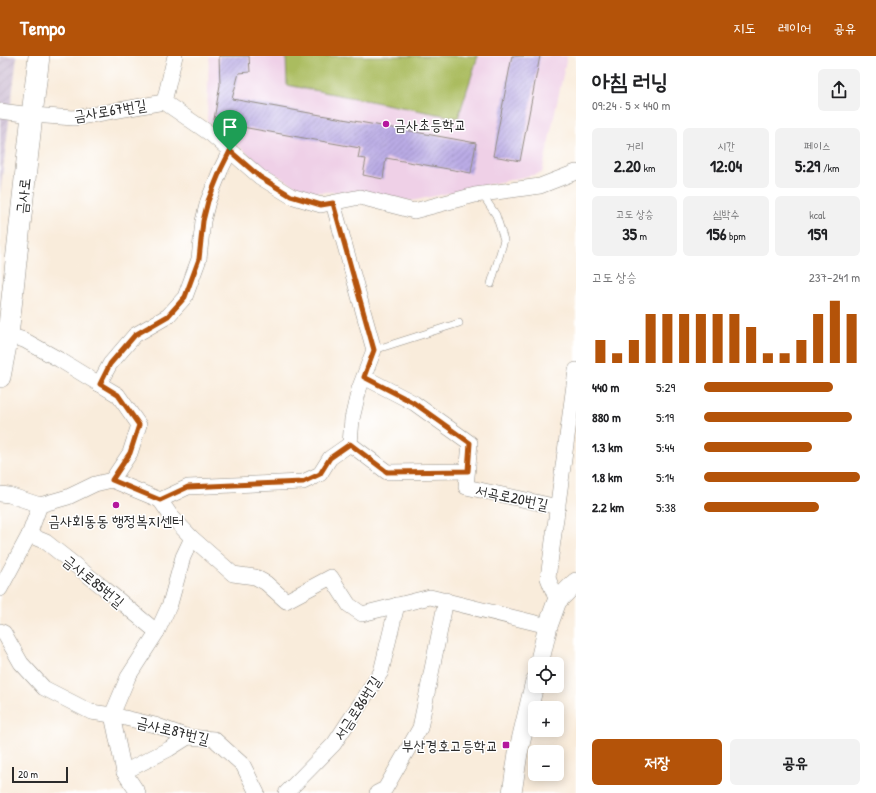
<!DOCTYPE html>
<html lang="ko">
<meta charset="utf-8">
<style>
:root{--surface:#fff;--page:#f2f2f2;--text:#202124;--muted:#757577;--accent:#b45309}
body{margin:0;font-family:"Patrick Hand","Poor Story",sans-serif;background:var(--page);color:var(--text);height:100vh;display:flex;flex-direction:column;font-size:15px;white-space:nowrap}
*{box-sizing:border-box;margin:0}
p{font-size:13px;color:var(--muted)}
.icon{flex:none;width:22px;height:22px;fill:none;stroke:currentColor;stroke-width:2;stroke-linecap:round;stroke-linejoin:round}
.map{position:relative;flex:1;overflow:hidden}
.sheet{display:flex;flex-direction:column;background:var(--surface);width:300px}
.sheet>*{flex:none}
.buttons{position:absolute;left:528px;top:601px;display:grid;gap:8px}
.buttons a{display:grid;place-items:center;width:36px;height:36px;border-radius:6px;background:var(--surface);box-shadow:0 2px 10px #0003;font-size:20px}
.scale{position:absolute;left:12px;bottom:10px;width:56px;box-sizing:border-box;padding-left:4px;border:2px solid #2b2b2b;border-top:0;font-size:11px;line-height:14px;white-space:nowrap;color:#2b2b2b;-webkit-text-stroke:3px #fff;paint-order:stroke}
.pin{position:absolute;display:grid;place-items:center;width:34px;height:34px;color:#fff;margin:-41px -17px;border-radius:50% 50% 50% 0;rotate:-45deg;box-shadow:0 0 4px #0007}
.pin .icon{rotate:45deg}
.round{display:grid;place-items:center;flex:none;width:42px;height:42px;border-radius:6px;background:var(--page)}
.overview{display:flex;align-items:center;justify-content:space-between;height:68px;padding:0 16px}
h1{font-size:22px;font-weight:700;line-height:30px}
.figures{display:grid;grid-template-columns:repeat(3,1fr);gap:6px;height:68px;padding:4px 16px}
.figures div{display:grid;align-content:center;border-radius:6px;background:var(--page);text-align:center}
.figures b{font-size:17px;font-weight:700}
.figures small{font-size:11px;font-weight:400}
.figures p{font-size:11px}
.chart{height:112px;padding:8px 16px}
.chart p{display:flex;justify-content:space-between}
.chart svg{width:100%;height:72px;margin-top:4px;stroke:var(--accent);stroke-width:6}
.cta{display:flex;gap:8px;margin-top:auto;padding:8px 16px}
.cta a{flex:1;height:46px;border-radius:6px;background:var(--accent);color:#fff;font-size:16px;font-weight:700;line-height:46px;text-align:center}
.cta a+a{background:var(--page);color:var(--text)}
ul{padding:0 16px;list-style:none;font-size:13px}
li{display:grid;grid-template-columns:64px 48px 1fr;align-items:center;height:30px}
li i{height:10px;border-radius:5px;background:var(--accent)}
header{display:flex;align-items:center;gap:24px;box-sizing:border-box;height:56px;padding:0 20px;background:var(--accent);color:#fff}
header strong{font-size:19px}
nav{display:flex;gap:22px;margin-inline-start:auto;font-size:14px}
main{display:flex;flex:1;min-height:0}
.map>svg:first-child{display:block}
</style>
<header>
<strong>Tempo</strong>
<nav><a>지도</a><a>레이어</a><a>공유</a></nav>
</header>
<main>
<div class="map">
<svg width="576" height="737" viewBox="0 0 576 737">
<defs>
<pattern id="industrial-furrows" width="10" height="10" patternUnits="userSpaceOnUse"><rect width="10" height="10" fill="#cdbed3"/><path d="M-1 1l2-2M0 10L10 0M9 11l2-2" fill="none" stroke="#b0a3b5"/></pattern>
<pattern id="building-hatch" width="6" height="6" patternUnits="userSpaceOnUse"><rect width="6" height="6" fill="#baabe5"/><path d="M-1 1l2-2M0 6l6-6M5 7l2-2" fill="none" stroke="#978bba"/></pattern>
</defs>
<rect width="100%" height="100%" fill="#fff"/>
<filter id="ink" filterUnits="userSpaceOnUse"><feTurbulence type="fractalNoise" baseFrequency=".025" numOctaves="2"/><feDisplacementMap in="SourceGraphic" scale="8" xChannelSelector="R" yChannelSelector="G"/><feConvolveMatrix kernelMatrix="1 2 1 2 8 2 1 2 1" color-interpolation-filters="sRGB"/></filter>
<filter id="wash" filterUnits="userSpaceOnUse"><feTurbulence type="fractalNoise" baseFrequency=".012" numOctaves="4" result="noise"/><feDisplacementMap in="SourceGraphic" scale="16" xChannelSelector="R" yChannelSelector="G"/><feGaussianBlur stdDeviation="0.9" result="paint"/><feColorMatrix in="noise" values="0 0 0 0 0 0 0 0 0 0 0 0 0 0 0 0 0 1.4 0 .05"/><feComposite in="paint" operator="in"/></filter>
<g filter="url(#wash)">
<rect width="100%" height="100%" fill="#f9ecdb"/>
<path fill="#efd0e7" d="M209 0H567L542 117 412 145 344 136H307L268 114 207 65Z"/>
<path fill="url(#industrial-furrows)" d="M0 0H17L0 138Z"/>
<path fill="#aabc5f" stroke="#6a7445" d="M286 0H478L458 62 287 29Z"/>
<g id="blocks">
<g fill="url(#building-hatch)">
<path d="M219 0H249L250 16 239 17 232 43 476 87 471 117 386 102 383 123 363 119 366 103 358 102 360 92 225 68 223 76 213 69 220 29Z"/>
<path d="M512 0H540L520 105 493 100Z"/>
</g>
</g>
</g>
<g filter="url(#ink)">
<use href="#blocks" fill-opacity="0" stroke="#928c83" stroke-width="1"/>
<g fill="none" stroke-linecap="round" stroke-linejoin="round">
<g stroke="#928c83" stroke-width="8">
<g id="service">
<path d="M482 138 496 159 504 184 491 228"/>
<path d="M374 294 459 267"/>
</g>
</g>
<g stroke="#928c83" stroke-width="16">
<g id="minor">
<path d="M164 46 175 0"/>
<path d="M0 55 32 59 74 62 164 46 212 79 260 121 291 140 321 149 360 141 414 155 475 139 540 130 576 116"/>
<path d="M333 147 374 294 359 333 352 363 350 388"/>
<path d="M8 279 24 284 60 304 86 320 118 339 139 369 130 397 112 424"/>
<path d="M364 321 414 347 470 387 466 431 558 451"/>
<path d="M99 328 110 308 135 279 168 260 185 241 199 203 203 165 208 145 221 113 230 95"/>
<path d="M350 388 387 416 467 415"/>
<path d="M0 438 9 439 40 449 68 441 95 428 112 424 160 444"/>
<path d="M29 479 46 486 104 532 157 576"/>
<path d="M192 482 233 518 255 521 266 527 286 545 331 521 349 549 362 558 430 541 548 570"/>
<path d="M0 533 29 479 40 449"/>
<path d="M557 545 548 522 576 314"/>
<path d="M0 575 4 577 21 607 44 632 91 656 112 659 155 669 188 681 214 683 243 709 257 737"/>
<path d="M124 716 169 693 188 681"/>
<path d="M138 737 124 716 112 659 128 621 157 576 170 548 183 501 192 482 171 460 160 444 188 431 303 426 320 418 330 402 350 388"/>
<path d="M286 737 334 688 381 616 397 549"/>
<path d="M377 737 385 733 420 672 446 544"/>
</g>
</g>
<g stroke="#928c83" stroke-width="20">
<g id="tertiary">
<path d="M539 608 548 570 557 545 576 526"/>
<path d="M512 737 518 697 535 625"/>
</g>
</g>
<g stroke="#928c83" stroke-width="22">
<path id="secondary" d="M0 321 8 279 32 59 39 0"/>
</g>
<use href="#service" stroke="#fff" stroke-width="7"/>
<use href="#minor" stroke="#fff" stroke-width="15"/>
<use href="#tertiary" stroke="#fff" stroke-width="19"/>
<use href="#secondary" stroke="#fff" stroke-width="21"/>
</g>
</g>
<g fill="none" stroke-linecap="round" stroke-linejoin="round" filter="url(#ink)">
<g stroke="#fff" stroke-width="8">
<path id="route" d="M230 95 260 121 291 140 321 149 333 147 374 294 364 321 414 347 470 387 468 415 387 416 350 388 330 402 320 418 303 426 188 431 160 444 112 424 130 397 139 369 118 339 100 328 110 308 135 279 168 260 185 241 199 203 203 165 208 145 221 113Z"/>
</g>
<use href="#route" stroke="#b45309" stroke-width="5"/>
</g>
<g fill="#b5179e" stroke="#fff" stroke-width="1.5">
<circle cx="386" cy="68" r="4"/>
<circle cx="116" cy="449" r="4"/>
<rect x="502" y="685" width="8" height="8" rx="2"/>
</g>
<g text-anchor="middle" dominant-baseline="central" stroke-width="3" stroke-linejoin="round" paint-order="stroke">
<g font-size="15" fill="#2b2b2b" stroke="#fff">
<text transform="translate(110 54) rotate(-9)">금사로67번길</text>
<text transform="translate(23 140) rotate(-84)">금사로</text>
<text transform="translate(512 441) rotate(12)">서곡로20번길</text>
<text transform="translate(94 525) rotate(39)">금사로85번길</text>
<text transform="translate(357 652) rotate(-57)">서금로86번길</text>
<text transform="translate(173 674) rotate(14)">금사로87번길</text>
</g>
<g font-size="15" fill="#2b2b2b" stroke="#fff" text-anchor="start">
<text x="394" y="68">금사초등학교</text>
<text x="116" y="464" text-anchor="middle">금사회동동 행정복지센터</text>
<text x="498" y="689" text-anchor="end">부산경호고등학교</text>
</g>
</g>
</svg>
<div class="buttons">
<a><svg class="icon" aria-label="locate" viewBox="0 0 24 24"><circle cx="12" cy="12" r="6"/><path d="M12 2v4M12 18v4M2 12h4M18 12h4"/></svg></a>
<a>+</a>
<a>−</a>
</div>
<div class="scale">20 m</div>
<div class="pin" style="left:230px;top:95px;background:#1e9e55"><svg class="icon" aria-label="arrive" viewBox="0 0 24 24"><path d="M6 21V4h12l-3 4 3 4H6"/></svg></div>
</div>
<section class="sheet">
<div class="overview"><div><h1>아침 러닝</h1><p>09:24 · 5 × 440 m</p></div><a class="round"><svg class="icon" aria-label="share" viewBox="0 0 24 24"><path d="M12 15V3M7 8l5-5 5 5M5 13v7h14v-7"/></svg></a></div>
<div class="figures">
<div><p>거리</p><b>2.20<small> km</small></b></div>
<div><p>시간</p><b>12:04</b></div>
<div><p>페이스</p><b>5:29<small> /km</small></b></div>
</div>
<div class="figures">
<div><p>고도 상승</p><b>35<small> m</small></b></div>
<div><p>심박수</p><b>156<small> bpm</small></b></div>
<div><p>kcal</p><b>159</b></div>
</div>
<div class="chart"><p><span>고도 상승</span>237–241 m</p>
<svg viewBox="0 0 160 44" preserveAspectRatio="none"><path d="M5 44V30M15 44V38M25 44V30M35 44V14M45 44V14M55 44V14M65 44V14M75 44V14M85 44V14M95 44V22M105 44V38M115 44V38M125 44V30M135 44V14M145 44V6M155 44V14"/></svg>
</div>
<ul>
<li><b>440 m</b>5:29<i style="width:83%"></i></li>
<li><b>880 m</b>5:19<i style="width:95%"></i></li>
<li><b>1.3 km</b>5:44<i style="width:69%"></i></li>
<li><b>1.8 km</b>5:14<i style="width:100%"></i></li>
<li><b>2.2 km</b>5:38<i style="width:74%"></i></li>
</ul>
<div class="cta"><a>저장</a><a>공유</a></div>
</section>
</main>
